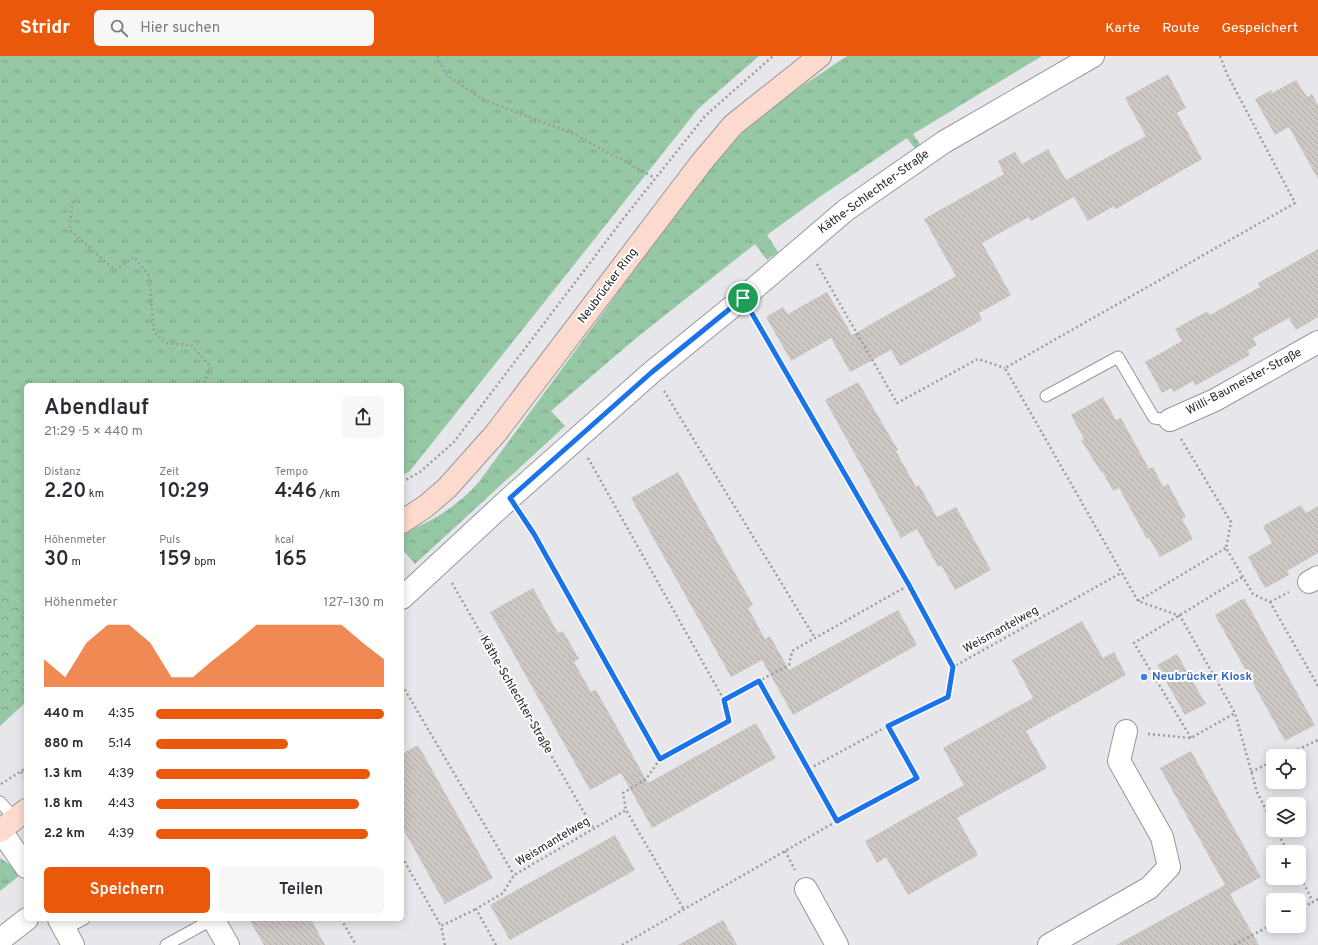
<!DOCTYPE html>
<html lang="de">
<meta charset="utf-8">
<style>
:root{--surface:#fff;--page:#f7f7f7;--text:#2b2b33;--muted:#7c7c81;--accent:#ea580c}
body{margin:0;font-family:Overpass,sans-serif;background:var(--page);color:var(--text);height:100vh;display:flex;flex-direction:column;font-size:15px;white-space:nowrap}
*{box-sizing:border-box;margin:0}
p{font-size:13px;color:var(--muted)}
.icon{flex:none;width:22px;height:22px;fill:none;stroke:currentColor;stroke-width:2;stroke-linecap:round;stroke-linejoin:round}
.map{position:relative;flex:1;overflow:hidden}
.drawer{position:absolute;left:24px;top:327px;width:380px;height:538px;display:flex;flex-direction:column;background:var(--surface);border-radius:6px;box-shadow:0 2px 10px #0003}
.drawer>*{flex:none}
.controls{position:absolute;left:1266px;top:693px;display:grid;gap:8px}
.controls a{display:grid;place-items:center;width:40px;height:40px;border-radius:6px;background:var(--surface);box-shadow:0 2px 10px #0003;font-size:20px}
.pin{position:absolute;display:grid;place-items:center;width:34px;height:34px;color:#fff;margin:-17px;border:2px solid #fff;border-radius:50%;box-shadow:0 1px 4px #0007}
.round{display:grid;place-items:center;flex:none;width:42px;height:42px;border-radius:6px;background:var(--page)}
.headline{display:flex;align-items:center;justify-content:space-between;height:68px;padding:0 20px}
h1{font-size:22px;font-weight:600;line-height:30px}
.figures{display:grid;grid-template-columns:repeat(3,1fr);gap:6px;height:68px;padding:4px 20px}
.figures div{display:grid;align-content:center}
.figures b{font-size:20px;font-weight:600}
.figures small{font-size:11px;font-weight:400}
.figures p{font-size:11px}
.chart{height:112px;padding:8px 20px}
.chart p{display:flex;justify-content:space-between}
.chart svg{width:100%;height:72px;margin-top:4px;fill:var(--accent);opacity:.7}
.cta{display:flex;gap:8px;margin-top:auto;padding:8px 20px}
.cta a{flex:1;height:46px;border-radius:6px;background:var(--accent);color:#fff;font-size:16px;font-weight:600;line-height:46px;text-align:center}
.cta a+a{background:var(--page);color:var(--text)}
ul{padding:0 20px;list-style:none;font-size:13px}
li{display:grid;grid-template-columns:64px 48px 1fr;align-items:center;height:30px}
li i{height:10px;border-radius:5px;background:var(--accent)}
header{display:flex;align-items:center;gap:24px;box-sizing:border-box;height:56px;padding:0 20px;background:var(--accent);color:#fff}
header strong{font-size:19px}
nav{display:flex;gap:22px;margin-inline-start:auto;font-size:14px}
.search{width:280px;height:36px;background:var(--page);display:flex;align-items:center;gap:10px;box-sizing:border-box;padding:0 14px;border-radius:6px;color:var(--muted);font-size:15px}
.map>svg:first-child{display:block}
</style>
<header>
<strong>Stridr</strong>
<div class="search"><svg class="icon" aria-label="search" viewBox="0 0 24 24"><circle cx="10" cy="10" r="6"/><path d="M15 15l6 6"/></svg>Hier suchen</div>
<nav><a>Karte</a><a>Route</a><a>Gespeichert</a></nav>
</header>
<div class="map">
<svg width="1318" height="889" viewBox="0 0 1318 889">
<defs>
<pattern id="grass-tufts" width="24" height="20" patternUnits="userSpaceOnUse"><rect width="24" height="20" fill="#96c8a5"/><path d="M3 7l-1-3M5 7V3M7 7l1-3M15 17l-1-3M17 17v-4M19 17l1-3" fill="none" stroke="#7aa287"/></pattern>
<pattern id="park-crowns" width="20" height="18" patternUnits="userSpaceOnUse"><rect width="20" height="18" fill="#96c8a5"/><path d="M2 6a3 3 0 1 1 6 0M12 15a3 3 0 1 1 6 0" fill="none" stroke="#7aa287"/></pattern>
<pattern id="building-back-hatch" width="6" height="6" patternUnits="userSpaceOnUse"><rect width="6" height="6" fill="#cec8c5"/><path d="M-1 5l2 2M0 0l6 6M5-1l2 2" fill="none" stroke="#b1aca9"/></pattern>
</defs>
<rect width="100%" height="100%" fill="#e6e6eb"/>
<g fill="url(#grass-tufts)">
<path d="M0 0H759L698 53 409 416 402 419V329H26V550L0 535Z"/>
<path d="M847 0H1042L913 78 924 94 919 98 907 82 818 142 767 179 778 196 767 204 755 188 635 283 551 355 565 370 415 508 402 493V477C432 466 456 451 478 427L710 111 751 68 796 34Z"/>
<path d="M0 802 12 810 20 819 0 835Z"/>
</g>
<path fill="url(#park-crowns)" d="M0 535 26 550V646L0 670Z"/>
<g fill="url(#building-back-hatch)">
<path d="M1168 18 1186 52 1177 57 1202 103 1116 153 1114 150 1088 165 1074 141 1031 165 1029 161 982 187 1011 239 979 257 982 264 900 310 891 294 850 316 831 282 791 305 766 261 783 251 788 258 827 236 852 279 956 220 924 163 1004 118 998 105 1015 96 1022 108 1048 93 1066 124 1146 80 1125 42Z"/>
<path d="M1296 24 1307 41 1312 38 1318 49V123L1289 71 1275 79 1255 43 1271 34 1272 37Z"/>
<path d="M1318 193V261L1296 274 1289 262 1253 282 1257 289 1248 294 1250 299 1195 330 1193 325 1174 336 1171 332 1162 337 1145 306 1182 285 1175 273 1204 257 1208 256 1210 259 1260 231 1258 227Z"/>
<path d="M858 326 898 394 896 395 916 431 919 429 937 461 956 451 991 514 955 534 941 509 938 511 917 473 901 482 825 344Z"/>
<path d="M1103 341 1116 364 1121 362 1149 413 1153 411 1163 431 1168 428 1186 461 1182 463 1193 483 1160 501 1149 482 1147 483 1119 432 1113 435 1102 415 1101 416 1081 384 1084 383 1071 359Z"/>
<path d="M678 416 753 549 748 552 765 583 770 580 789 614 898 554 917 589 793 659 762 604 731 621 631 442Z"/>
<path d="M1301 449 1306 457 1318 450V497L1287 515 1289 519 1265 532 1248 501 1272 487 1263 470Z"/>
<path d="M533 532 558 577 563 575 579 603 574 606 591 636 596 634 648 727 756 667 776 702 652 772 621 717 590 734 490 556Z"/>
<path d="M1244 542 1315 669 1285 685 1215 559Z"/>
<path d="M1082 565 1103 602 1114 596 1126 619 1026 675 1047 712 957 762 978 799 908 839 886 801 877 807 865 785 964 729 943 692 1033 642 1012 604Z"/>
<path d="M1177 598 1206 648 1185 659 1157 609Z"/>
<path d="M418 689 493 822 445 848 402 771V698Z"/>
<path d="M1191 695 1261 821 1230 838 1259 889H1116L1225 829 1160 712Z"/>
<path d="M615 779 635 814 510 884 490 849Z"/>
<path d="M249 863H311L325 889H264Z"/>
<path d="M723 864 737 889H678Z"/>
</g>
<g fill="none" stroke-linecap="round" stroke-linejoin="round">
<g stroke="#98979c" stroke-width="13">
<g id="lane">
<path d="M1046 340 1118 301 1154 362 1170 364"/>
<path d="M0 746 15 763"/>
<path d="M65 873 84 863"/>
<path d="M166 889 213 863"/>
</g>
</g>
<g stroke="#98979c" stroke-width="24">
<g id="street">
<path d="M1170 364 1215 344 1318 286"/>
<path d="M1309 526 1318 521"/>
<path d="M402 542 510 442 652 316 743 242 846 154 944 86 1093 0"/>
<path d="M1 775 26 811"/>
<path d="M806 833 837 889"/>
<path d="M59 863 73 889"/>
<path d="M213 863 228 889"/>
<path d="M0 884 27 863"/>
<path d="M1049 889 1149 832 1169 811 1162 781 1119 705 1126 675"/>
</g>
</g>
<g stroke="#98979c" stroke-width="24">
<g id="secondary">
<path d="M402 466 426 450 447 432 496 377 701 107 733 69 820 0"/>
<path d="M0 775 26 754"/>
</g>
</g>
<g stroke="#9c9c9f" stroke-width="2.5" stroke-dasharray="2 3" stroke-linecap="butt">
<path d="M437 0 445 18 484 44 572 77 655 122"/>
<path d="M1220 0 1227 18 1295 147 1005 312 1138 545 1180 560 1235 657 1257 736 1273 768"/>
<path d="M73 145 69 173 115 214 134 201 149 220 154 276 165 287 191 289 211 311 204 327 201 329"/>
<path d="M817 208 897 347 978 303 1005 312"/>
<path d="M755 262 909 529 953 611"/>
<path d="M664 335 815 582"/>
<path d="M1181 383 1231 466 1226 492 1253 538 1270 546 1318 630"/>
<path d="M588 402 724 644"/>
<path d="M402 426 420 416 454 386 627 158 705 60 773 0"/>
<path d="M523 461 660 703"/>
<path d="M452 527 593 772"/>
<path d="M1138 545 1226 492"/>
<path d="M1270 546 1289 536"/>
<path d="M402 629 514 819"/>
<path d="M888 670 917 722 837 765 809 713 888 670 948 641 953 611 1121 517"/>
<path d="M1148 678 1191 682 1235 657"/>
<path d="M1191 682 1134 587 1244 520"/>
<path d="M1284 700 1318 684"/>
<path d="M809 713 759 625 789 609 792 595 909 529"/>
<path d="M21 716 26 722"/>
<path d="M1251 716 1273 705"/>
<path d="M1 728 26 712"/>
<path d="M1276 774 1288 796"/>
<path d="M785 795 795 814"/>
<path d="M402 801 441 870"/>
<path d="M1299 818 1313 846 1318 843"/>
<path d="M683 852 626 754 623 737 646 723 660 703 729 665 724 644 759 625"/>
<path d="M1299 853 1313 846"/>
<path d="M341 863 356 889"/>
<path d="M445 889 441 870 476 853"/>
<path d="M496 889 476 853 503 837 514 819 626 754"/>
<path d="M622 889 837 765"/>
<path d="M1234 889 1273 868"/>
</g>
<use href="#lane" stroke="#fff" stroke-width="11"/>
<use href="#street" stroke="#fff" stroke-width="22"/>
<use href="#secondary" stroke="#fcdacd" stroke-width="22"/>
</g>
<g fill="none" stroke-linecap="round" stroke-linejoin="round">
<g stroke="#fff" stroke-width="8">
<path id="route" d="M743 242 909 529 953 611 948 641 888 670 917 722 837 765 759 625 724 644 729 665 660 703 534 478 510 442 652 316Z"/>
</g>
<use href="#route" stroke="#1a73e8" stroke-width="5"/>
</g>
<circle fill="#3f7fe0" stroke="#fff" stroke-width="1.5" cx="1144" cy="621" r="4"/>
<g text-anchor="middle" dominant-baseline="central" stroke-width="4" stroke-linejoin="round" paint-order="stroke">
<g font-size="12" fill="#28282a" stroke="#fff">
<text transform="translate(874 136) rotate(-36)">Käthe-Schlechter-Straße</text>
<text transform="translate(608 230) rotate(-53)">Neubrücker Ring</text>
<text transform="translate(1244 326) rotate(-28)">Willi-Baumeister-Straße</text>
<text transform="translate(1001 574) rotate(-29)">Weismantelweg</text>
<text transform="translate(516 639) rotate(60)">Käthe-Schlechter-Straße</text>
<text transform="translate(553 786) rotate(-31)">Weismantelweg</text>
</g>
<g font-size="12" font-weight="bold" fill="#366cbe" stroke="#fff" text-anchor="start">
<text x="1152" y="621">Neubrücker Kiosk</text>
</g>
</g>
</svg>
<div class="controls">
<a><svg class="icon" aria-label="locate" viewBox="0 0 24 24"><circle cx="12" cy="12" r="6"/><path d="M12 2v4M12 18v4M2 12h4M18 12h4"/></svg></a>
<a><svg class="icon" aria-label="layers" viewBox="0 0 24 24"><path d="M12 4l9 5-9 5-9-5zM3 14l9 5 9-5"/></svg></a>
<a>+</a>
<a>−</a>
</div>
<div class="pin" style="left:743px;top:242px;background:#1e9e55"><svg class="icon" aria-label="arrive" viewBox="0 0 24 24"><path d="M6 21V4h12l-3 4 3 4H6"/></svg></div>
<section class="drawer">
<div class="headline"><div><h1>Abendlauf</h1><p>21:29 · 5 × 440 m</p></div><a class="round"><svg class="icon" aria-label="share" viewBox="0 0 24 24"><path d="M12 15V3M7 8l5-5 5 5M5 13v7h14v-7"/></svg></a></div>
<div class="figures">
<div><p>Distanz</p><b>2.20<small> km</small></b></div>
<div><p>Zeit</p><b>10:29</b></div>
<div><p>Tempo</p><b>4:46<small> /km</small></b></div>
</div>
<div class="figures">
<div><p>Höhenmeter</p><b>30<small> m</small></b></div>
<div><p>Puls</p><b>159<small> bpm</small></b></div>
<div><p>kcal</p><b>165</b></div>
</div>
<div class="chart"><p><span>Höhenmeter</span>127–130 m</p>
<svg viewBox="0 0 160 44" preserveAspectRatio="none"><path d="M0 44V27L10 38L20 17L30 6L40 6L50 17L60 38L70 38L80 27L90 17L100 6L110 6L120 6L130 6L140 6L150 17L160 27V44z"/></svg>
</div>
<ul>
<li><b>440 m</b>4:35<i style="width:100%"></i></li>
<li><b>880 m</b>5:14<i style="width:58%"></i></li>
<li><b>1.3 km</b>4:39<i style="width:94%"></i></li>
<li><b>1.8 km</b>4:43<i style="width:89%"></i></li>
<li><b>2.2 km</b>4:39<i style="width:93%"></i></li>
</ul>
<div class="cta"><a>Speichern</a><a>Teilen</a></div>
</section>
</div>
